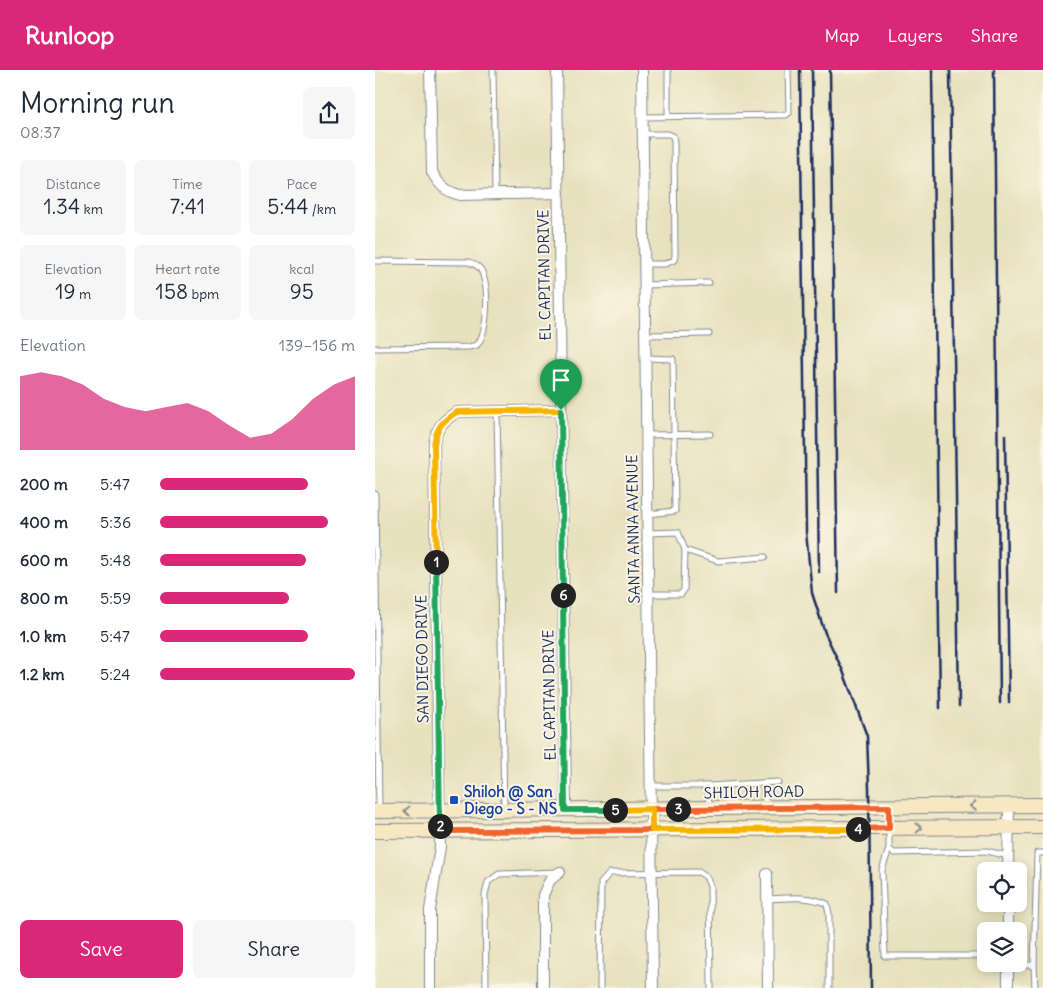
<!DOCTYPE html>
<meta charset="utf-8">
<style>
:root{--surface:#fff;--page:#f6f6f7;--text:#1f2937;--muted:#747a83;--accent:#db2777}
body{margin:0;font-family:Delius,sans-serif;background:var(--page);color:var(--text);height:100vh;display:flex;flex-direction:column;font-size:19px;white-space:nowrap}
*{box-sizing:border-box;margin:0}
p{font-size:16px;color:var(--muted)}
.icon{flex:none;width:28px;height:28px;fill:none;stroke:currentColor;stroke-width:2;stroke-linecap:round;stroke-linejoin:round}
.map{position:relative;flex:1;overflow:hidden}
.side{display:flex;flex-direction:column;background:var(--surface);width:375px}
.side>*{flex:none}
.tools{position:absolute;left:602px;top:792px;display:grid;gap:10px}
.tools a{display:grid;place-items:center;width:50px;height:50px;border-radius:8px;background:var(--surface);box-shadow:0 2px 12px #0003;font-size:25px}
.pin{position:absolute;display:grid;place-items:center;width:42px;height:42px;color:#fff;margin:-51px -21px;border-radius:50% 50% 50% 0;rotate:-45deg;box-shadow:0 0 5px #0007}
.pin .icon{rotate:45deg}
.km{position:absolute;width:25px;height:25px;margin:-12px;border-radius:50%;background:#222;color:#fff;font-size:14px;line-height:25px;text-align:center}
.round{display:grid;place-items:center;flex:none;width:52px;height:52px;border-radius:8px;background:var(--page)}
.headline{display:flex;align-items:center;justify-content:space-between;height:85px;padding:0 20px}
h1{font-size:28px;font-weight:600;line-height:38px}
.figures{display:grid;grid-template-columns:repeat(3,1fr);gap:8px;height:85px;padding:5px 20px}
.figures div{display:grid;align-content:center;border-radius:8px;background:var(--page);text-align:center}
.figures b{font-size:21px;font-weight:600}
.figures small{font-size:14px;font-weight:400}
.figures p{font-size:14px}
.chart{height:140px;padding:10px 20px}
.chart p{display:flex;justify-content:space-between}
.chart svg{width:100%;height:90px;margin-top:5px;fill:var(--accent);opacity:.7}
.cta{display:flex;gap:10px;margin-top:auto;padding:10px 20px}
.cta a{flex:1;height:58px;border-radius:8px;background:var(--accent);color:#fff;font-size:20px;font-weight:600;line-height:58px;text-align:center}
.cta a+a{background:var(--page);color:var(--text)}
ul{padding:0 20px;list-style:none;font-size:16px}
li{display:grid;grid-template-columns:80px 60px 1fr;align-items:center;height:38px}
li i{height:12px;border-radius:6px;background:var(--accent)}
header{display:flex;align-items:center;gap:30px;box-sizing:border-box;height:70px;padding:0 25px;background:var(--accent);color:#fff}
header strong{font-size:24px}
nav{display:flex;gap:28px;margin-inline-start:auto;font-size:18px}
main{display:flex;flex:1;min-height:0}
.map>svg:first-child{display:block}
</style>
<header>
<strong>Runloop</strong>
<nav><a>Map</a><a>Layers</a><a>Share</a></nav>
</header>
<main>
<section class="side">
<div class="headline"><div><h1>Morning run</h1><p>08:37</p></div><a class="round"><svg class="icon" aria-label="share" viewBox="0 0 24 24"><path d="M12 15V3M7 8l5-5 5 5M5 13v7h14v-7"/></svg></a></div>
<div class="figures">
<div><p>Distance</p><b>1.34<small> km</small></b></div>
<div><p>Time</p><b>7:41</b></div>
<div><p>Pace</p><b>5:44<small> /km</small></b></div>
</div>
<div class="figures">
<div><p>Elevation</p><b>19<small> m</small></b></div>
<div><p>Heart rate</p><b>158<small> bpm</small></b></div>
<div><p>kcal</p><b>95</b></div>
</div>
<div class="chart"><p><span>Elevation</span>139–156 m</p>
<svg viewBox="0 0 160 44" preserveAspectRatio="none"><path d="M0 44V8L10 6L20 8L30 12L40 19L50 23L60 25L70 23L80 21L90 25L100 32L110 38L120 36L130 29L140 19L150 12L160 8V44z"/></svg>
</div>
<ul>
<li><b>200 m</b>5:47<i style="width:76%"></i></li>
<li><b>400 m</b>5:36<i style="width:86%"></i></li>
<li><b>600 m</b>5:48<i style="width:75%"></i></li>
<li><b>800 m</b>5:59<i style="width:66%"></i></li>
<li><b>1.0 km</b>5:47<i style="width:76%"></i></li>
<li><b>1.2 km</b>5:24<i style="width:100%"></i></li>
</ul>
<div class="cta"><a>Save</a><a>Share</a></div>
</section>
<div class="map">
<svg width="668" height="918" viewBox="0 0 668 918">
<rect width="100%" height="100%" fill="#fcf5e5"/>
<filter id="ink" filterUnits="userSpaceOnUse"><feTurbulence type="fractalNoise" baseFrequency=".02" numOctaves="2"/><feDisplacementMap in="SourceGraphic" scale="10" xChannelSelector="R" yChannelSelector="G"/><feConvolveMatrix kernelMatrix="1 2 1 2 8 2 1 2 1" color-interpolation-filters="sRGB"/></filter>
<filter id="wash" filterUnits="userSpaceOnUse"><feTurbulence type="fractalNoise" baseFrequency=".0096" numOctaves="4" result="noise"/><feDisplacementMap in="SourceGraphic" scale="20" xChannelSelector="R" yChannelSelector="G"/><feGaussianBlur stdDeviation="1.12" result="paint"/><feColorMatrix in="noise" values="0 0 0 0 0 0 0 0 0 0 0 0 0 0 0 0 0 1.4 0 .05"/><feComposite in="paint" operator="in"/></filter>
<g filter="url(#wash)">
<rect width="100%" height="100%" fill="#e8e1be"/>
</g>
<g filter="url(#ink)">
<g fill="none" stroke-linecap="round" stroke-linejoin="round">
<g stroke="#82888e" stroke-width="7">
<g id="service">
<path d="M118 0 120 124"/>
<path d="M293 46V0"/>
<path d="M268 47 411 45 414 43 413 0"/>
<path d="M268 64H293L298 66 299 72 300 186 299 190 290 194H269"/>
<path d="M0 191 94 192C101 195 106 197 108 205 114 221 113 262 102 275L94 277 0 278"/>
<path d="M270 215 334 213"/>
<path d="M270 265 334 264"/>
<path d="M271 288 298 289 300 441 273 444"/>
<path d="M122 341 129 738"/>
<path d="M272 365 335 364"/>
<path d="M0 424 4 741"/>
<path d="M273 463 303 462 310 480 309 520 306 524H274"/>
<path d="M310 480 343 491 390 487"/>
<path d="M388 713 391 737"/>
<path d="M277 716H333L403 712"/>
<path d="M333 716 334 736"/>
<path d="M514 737V779L519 783 612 781 633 786"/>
<path d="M514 779 507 800 510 886H611"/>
<path d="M393 829C413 828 434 825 452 834L454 844V918"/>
<path d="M633 895H659L662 783H668"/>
<path d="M659 895 660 918"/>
<path d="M111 918 110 825 113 812 124 804 183 802"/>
<path d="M225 918 226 813 235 803 324 802 331 807 335 816 336 918"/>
</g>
</g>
<g stroke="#82888e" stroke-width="12">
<g id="minor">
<path d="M55 0 57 102C64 115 70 121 85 125L184 123"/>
<path d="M182 0 191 740"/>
<path d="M267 0 278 918"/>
<path d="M633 801 634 736"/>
<path d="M392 804 393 918"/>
<path d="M633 834V861"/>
<path d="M633 894V918"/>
<path d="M55 918V840L65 777 59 375C61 358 67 351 82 342L186 340"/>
<path d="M168 918V825L175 810 185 802"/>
</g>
</g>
<g stroke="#82888e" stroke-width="16">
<g id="secondary">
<path d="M0 741 668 735"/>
<path d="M0 761 668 757"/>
</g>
</g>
<use href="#service" stroke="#fff" stroke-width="5"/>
<use href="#minor" stroke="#fff" stroke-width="10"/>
<use href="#secondary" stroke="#f7e8c3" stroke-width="14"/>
<g stroke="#1b2f5e" stroke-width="2.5">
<path d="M425 0 431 462 437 523 450 563 468 601 492 666 494 718 496 918"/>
<path d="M437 0 444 502"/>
<path d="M455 0 463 523"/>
<path d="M557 0 565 638"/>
<path d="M575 0 584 636"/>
<path d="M619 0 625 633"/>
<path d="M630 365 634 632"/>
</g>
</g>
<defs><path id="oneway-chevron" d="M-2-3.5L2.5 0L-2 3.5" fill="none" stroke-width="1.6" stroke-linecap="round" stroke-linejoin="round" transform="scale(1.25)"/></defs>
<g stroke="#898c90">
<use href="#oneway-chevron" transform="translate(598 736) rotate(179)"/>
<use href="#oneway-chevron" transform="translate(32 741) rotate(179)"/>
<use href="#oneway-chevron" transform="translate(544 758) rotate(-1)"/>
</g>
</g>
<g fill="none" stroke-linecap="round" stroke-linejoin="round" filter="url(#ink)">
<g stroke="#fff" stroke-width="10">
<path id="split-1" d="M61 492 59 375C61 358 67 351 82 342L186 340"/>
</g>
<g stroke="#fff" stroke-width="10">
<path id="split-2" d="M61 492 65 756"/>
</g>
<g stroke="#fff" stroke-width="10">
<path id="split-3" d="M65 756V761L277 760V739H303"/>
</g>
<g stroke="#fff" stroke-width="10">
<path id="split-4" d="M303 739 514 737V758L483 759"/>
</g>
<g stroke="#fff" stroke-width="10">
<path id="split-5" d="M240 740 277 739V760L483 759"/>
</g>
<g stroke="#fff" stroke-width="10">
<path id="split-6" d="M188 525 190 740H240"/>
</g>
<g stroke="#fff" stroke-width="10">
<path id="split-7" d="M186 340 188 525"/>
</g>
<use href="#split-1" stroke="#f5b400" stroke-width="6"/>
<use href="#split-2" stroke="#22a559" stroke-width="6"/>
<use href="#split-3" stroke="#f0652b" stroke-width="6"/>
<use href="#split-4" stroke="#f0652b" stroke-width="6"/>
<use href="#split-5" stroke="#f5b400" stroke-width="6"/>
<use href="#split-6" stroke="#22a559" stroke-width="6"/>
<use href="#split-7" stroke="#22a559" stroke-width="6"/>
</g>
<rect fill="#1a4fb4" stroke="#fcf5e5" stroke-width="2" x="74" y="725" width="10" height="10" rx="2.5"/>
<g text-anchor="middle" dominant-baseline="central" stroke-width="4" stroke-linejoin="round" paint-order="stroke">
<g font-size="15" fill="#1b2f5e" stroke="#fcf5e5">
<text transform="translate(169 205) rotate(-91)">EL CAPITAN DRIVE</text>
<text transform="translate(258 459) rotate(-91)">SANTA ANNA AVENUE</text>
<text transform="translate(47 589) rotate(-91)">SAN DIEGO DRIVE</text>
<text transform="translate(174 625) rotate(-91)">EL CAPITAN DRIVE</text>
<text transform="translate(379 722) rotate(-1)">SHILOH ROAD</text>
</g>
<g font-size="15" font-weight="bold" fill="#164399" stroke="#fcf5e5" text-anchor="start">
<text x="89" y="721">Shiloh @ San<tspan x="89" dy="17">Diego - S - NS</tspan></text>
</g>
</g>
</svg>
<div class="tools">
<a><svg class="icon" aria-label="locate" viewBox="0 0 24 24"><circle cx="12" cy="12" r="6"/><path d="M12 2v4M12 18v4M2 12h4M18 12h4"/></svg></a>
<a><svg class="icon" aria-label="layers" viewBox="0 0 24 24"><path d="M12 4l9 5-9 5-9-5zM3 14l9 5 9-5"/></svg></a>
</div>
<div class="pin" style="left:186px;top:340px;background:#1e9e55"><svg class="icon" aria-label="arrive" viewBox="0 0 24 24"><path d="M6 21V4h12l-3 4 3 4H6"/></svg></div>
<b class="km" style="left:61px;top:492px">1</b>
<b class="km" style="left:65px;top:756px">2</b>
<b class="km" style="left:303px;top:739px">3</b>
<b class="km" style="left:483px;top:759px">4</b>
<b class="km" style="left:240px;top:740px">5</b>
<b class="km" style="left:188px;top:525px">6</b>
</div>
</main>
